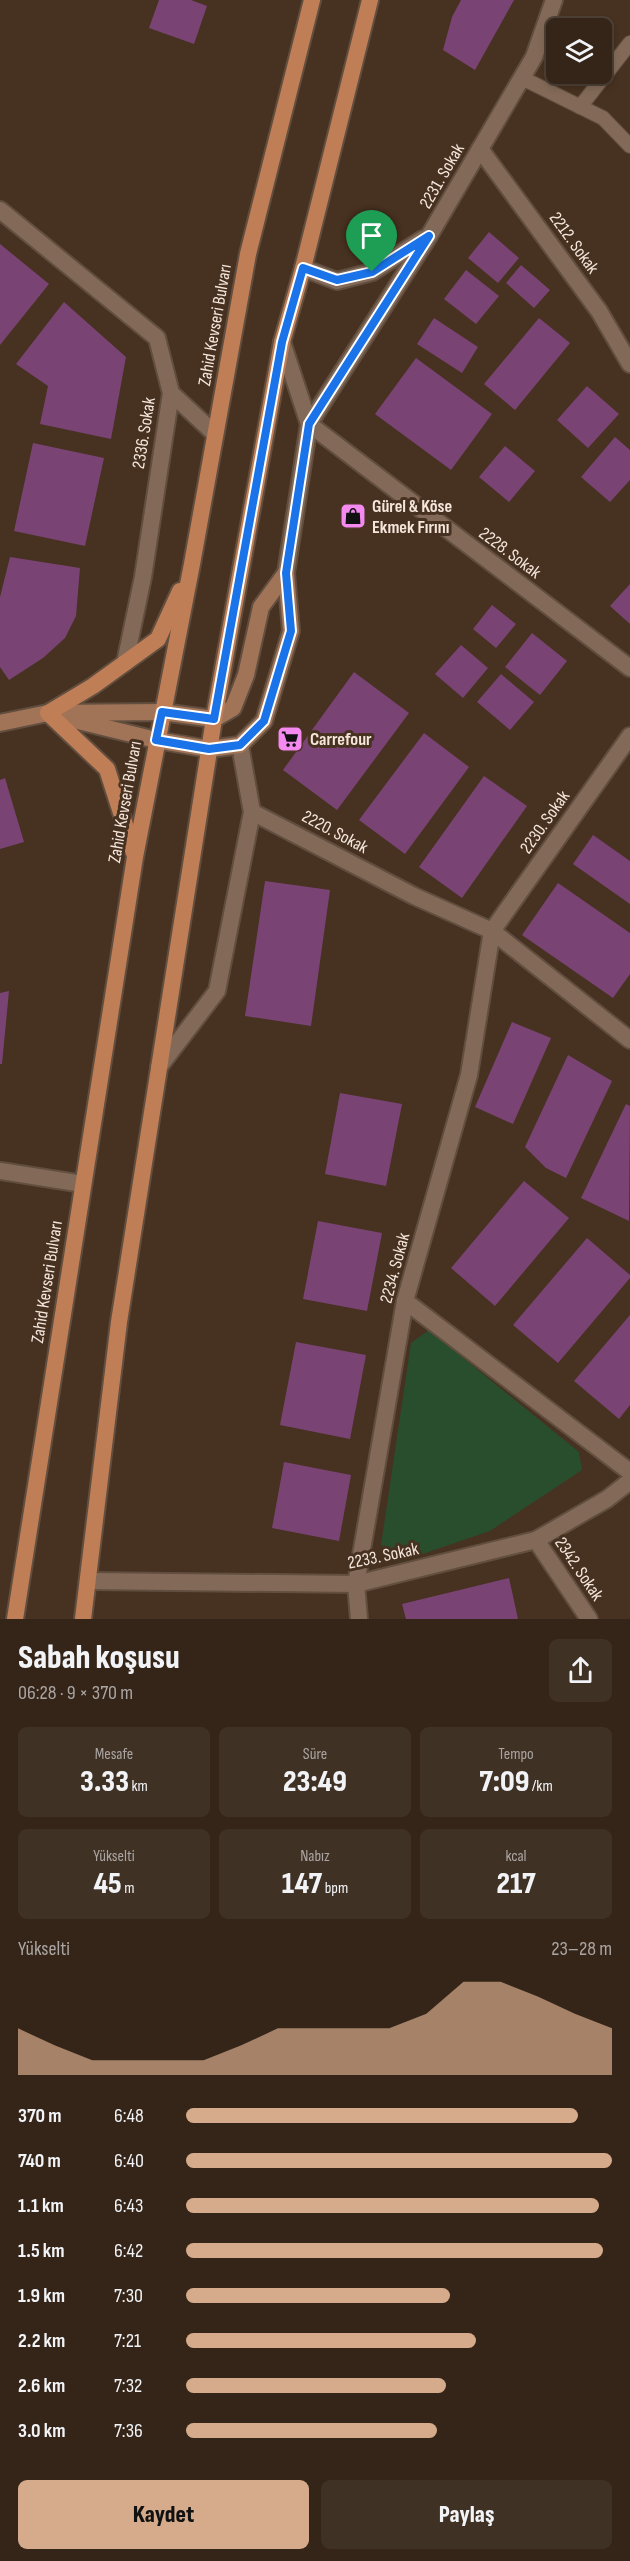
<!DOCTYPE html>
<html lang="tr">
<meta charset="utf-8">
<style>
:root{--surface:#352518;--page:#403125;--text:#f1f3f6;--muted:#aaa5a2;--line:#4f4237;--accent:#d6ab8b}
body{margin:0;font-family:"Sofia Sans Condensed",sans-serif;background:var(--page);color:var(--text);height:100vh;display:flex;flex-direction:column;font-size:22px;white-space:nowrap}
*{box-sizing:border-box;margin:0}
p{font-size:20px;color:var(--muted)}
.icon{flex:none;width:33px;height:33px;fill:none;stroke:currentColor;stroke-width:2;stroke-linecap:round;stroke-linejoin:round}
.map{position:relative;height:1619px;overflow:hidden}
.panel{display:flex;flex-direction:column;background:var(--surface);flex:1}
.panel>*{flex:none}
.fabs{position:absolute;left:546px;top:18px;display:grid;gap:12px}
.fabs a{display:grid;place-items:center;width:66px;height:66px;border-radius:9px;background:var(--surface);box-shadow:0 3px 9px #0003,0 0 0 2px var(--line);font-size:30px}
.pin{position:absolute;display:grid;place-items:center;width:51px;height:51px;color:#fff;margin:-62px -26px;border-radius:50% 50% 50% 0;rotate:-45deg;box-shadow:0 0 6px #0007}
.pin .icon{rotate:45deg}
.round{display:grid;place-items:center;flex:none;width:63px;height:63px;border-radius:9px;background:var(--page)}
.overview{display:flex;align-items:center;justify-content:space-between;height:102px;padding:0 18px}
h1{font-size:33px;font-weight:800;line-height:45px}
.figures{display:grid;grid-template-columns:repeat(3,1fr);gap:9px;height:102px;padding:6px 18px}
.figures div{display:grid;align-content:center;border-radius:9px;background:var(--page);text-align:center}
.figures b{font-size:30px;font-weight:800}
.figures small{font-size:16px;font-weight:400}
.figures p{font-size:16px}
.chart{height:168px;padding:12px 18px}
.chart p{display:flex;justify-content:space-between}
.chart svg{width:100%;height:108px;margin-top:6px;fill:var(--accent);opacity:.7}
.action{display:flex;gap:12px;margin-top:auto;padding:12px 18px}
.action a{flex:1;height:69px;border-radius:9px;background:var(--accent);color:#111;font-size:24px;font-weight:800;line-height:69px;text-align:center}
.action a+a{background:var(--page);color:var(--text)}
ul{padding:0 18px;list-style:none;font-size:20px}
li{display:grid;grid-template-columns:96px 72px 1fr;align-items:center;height:45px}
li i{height:15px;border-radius:8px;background:var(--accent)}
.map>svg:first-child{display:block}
</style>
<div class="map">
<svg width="630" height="1619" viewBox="0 0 630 1619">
<rect width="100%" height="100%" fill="#473120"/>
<path fill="#294e2e" d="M429 1330 579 1452 582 1470 490 1531 399 1562 381 1545 411 1343Z"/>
<g fill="#794474">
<path d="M159 0H191L207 6 194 44 149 28Z"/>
<path d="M461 0H514L475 70 443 50 452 17Z"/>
<path d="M489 232 519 258 498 283 468 258Z"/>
<path d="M0 244 49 284 0 345Z"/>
<path d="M521 265 550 290 534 308 506 283Z"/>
<path d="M466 270 499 296 476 324 444 299Z"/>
<path d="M64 302 126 357 111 439 40 424 48 386 16 364Z"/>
<path d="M434 318 478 347 462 373 417 344Z"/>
<path d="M539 318 570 343 515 410 484 384Z"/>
<path d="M416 358 492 414 451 470 375 414Z"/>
<path d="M587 386 619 414 588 448 557 420Z"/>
<path d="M615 437 630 450V480L610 502 581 477Z"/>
<path d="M33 443 104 458 85 546 14 531Z"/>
<path d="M505 446 535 471 509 502 479 477Z"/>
<path d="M10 557 80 568 76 616 65 638 43 658 9 680 0 667V597Z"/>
<path d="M630 584V624L610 606Z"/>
<path d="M492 605 516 624 496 648 473 629Z"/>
<path d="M532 633 567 661 540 695 505 667Z"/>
<path d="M461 645 488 668 463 698 435 674Z"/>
<path d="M354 672 409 713 337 810 283 770Z"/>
<path d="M501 674 534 702 510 730 477 702Z"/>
<path d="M424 733 469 767 405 854 359 820Z"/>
<path d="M484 776 527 806 462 898 419 867Z"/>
<path d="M5 778 24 842 0 849V780Z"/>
<path d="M593 835 630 861V904L573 864Z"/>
<path d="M265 881 330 890 311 1026 245 1016Z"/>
<path d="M558 883 630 933V974L613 998 522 935Z"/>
<path d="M9 991 2 1064H0V993Z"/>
<path d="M512 1022 551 1038 513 1124 475 1107Z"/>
<path d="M568 1055 612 1081 566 1178 546 1168 525 1147Z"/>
<path d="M340 1093 402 1104 386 1186 325 1174Z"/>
<path d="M626 1104 630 1106 629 1221 581 1198Z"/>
<path d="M524 1181 569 1218 495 1306 451 1268Z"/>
<path d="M318 1221 382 1233 367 1311 303 1299Z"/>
<path d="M587 1238 630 1275V1278L558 1363 513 1325Z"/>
<path d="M630 1315V1405L619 1419 574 1381Z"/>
<path d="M296 1342 366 1355 350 1439 280 1425Z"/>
<path d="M284 1462 351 1475 339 1541 272 1528Z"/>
<path d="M509 1578 518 1619H406L402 1604Z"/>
</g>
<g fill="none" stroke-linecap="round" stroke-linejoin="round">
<g stroke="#614e3f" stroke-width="16">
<g id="service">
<path d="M522 78 603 118 630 146"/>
<path d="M580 107 630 43"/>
</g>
</g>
<g stroke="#614e3f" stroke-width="20">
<g id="minor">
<path d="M480 149 599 311 630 364"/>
<path d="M0 210 157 338 171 393 143 577 125 663"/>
<path d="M282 342 309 424 630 668"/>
<path d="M171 393 215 434"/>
<path d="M240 745 252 812"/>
<path d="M159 1067 217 991 252 812 414 896 492 931 630 1040"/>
<path d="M0 1171 83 1184"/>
<path d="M405 1301 630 1472"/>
<path d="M536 1540 589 1619"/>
<path d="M88 1581 356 1584 536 1540 607 1499 630 1481"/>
<path d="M359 1619 356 1584 405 1301 469 1075 492 931 630 736"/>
</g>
</g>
<g stroke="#614e3f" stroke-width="20">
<g id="tertiary">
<path d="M303 268 337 281 372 272 423 239"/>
<path d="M286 573 309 424 429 236 534 57 554 0"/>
</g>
</g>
<g stroke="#614e3f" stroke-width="20">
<g id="secondary">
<path d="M70 719 156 740 209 749 240 745 264 721 291 631 286 573"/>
<path d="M0 723 48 713 162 712 214 719 233 708 246 675 261 607 286 573"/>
</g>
</g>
<g stroke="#614e3f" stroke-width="20">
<g id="primary">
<path d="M134 853 107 769 48 713 93 686 158 639 180 591"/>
<path d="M15 1619 135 857 192 564 248 254 312 0"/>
<path d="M83 1619 119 1322 214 719 282 342 303 268 370 0"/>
</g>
</g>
<use href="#service" stroke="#836a58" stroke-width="14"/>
<use href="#minor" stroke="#836a58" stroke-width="16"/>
<use href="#tertiary" stroke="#836a58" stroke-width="16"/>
<use href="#secondary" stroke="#a27457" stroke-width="16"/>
<use href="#primary" stroke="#c07e57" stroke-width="16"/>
</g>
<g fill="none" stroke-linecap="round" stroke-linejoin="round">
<g stroke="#fff" stroke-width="12">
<path id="route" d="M429 236 309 424 286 573 291 631 264 721 240 745 209 749 156 740 162 712 214 719 282 342 303 268 337 280 372 272Z"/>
</g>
<use href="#route" stroke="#1a73e8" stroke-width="8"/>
</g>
<defs>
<g id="shop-square" transform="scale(1.35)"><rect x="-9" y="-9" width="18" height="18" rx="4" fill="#f489f0" stroke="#473120"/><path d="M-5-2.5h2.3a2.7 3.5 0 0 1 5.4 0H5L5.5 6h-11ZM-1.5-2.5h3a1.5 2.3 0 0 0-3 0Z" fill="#111"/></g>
<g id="supermarket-square" transform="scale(1.35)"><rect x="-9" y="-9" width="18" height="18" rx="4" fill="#f489f0" stroke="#473120"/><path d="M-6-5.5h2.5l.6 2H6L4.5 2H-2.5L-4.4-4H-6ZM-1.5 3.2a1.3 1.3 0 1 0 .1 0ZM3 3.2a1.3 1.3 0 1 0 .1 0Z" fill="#111"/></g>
</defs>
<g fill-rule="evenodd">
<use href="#shop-square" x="353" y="516"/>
<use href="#supermarket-square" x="290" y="739"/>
</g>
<g text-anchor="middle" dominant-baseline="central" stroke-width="6" stroke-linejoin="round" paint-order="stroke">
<g font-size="18" fill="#f5e6dc" stroke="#473120">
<text transform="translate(442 176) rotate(-60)">2231. Sokak</text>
<text transform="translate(574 243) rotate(54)">2212. Sokak</text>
<text transform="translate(215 325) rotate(-80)">Zahid Kevseri Bulvarı</text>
<text transform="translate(144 433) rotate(-81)">2336. Sokak</text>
<text transform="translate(510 553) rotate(37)">2228. Sokak</text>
<text transform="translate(125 802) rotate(-80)">Zahid Kevseri Bulvarı</text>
<text transform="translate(545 822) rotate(-55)">2230. Sokak</text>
<text transform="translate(335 832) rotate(28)">2220. Sokak</text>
<text transform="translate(395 1268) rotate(-75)">2234. Sokak</text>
<text transform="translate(47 1282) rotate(-81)">Zahid Kevseri Bulvarı</text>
<text transform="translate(383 1556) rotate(-12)">2233. Sokak</text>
<text transform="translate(579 1569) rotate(56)">2342. Sokak</text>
</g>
<g font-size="18" font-weight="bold" fill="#f5e6dc" stroke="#473120" text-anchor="start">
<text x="372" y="506">Gürel &amp; Köse<tspan x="372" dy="21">Ekmek Fırını</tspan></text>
<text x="310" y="739">Carrefour</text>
</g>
</g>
</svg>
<div class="fabs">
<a><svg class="icon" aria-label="layers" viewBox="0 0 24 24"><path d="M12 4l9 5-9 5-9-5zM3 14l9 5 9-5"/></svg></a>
</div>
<div class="pin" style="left:372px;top:272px;background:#1e9e55"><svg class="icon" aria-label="arrive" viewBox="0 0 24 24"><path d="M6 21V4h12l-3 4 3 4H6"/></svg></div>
</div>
<section class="panel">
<div class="overview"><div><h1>Sabah koşusu</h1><p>06:28 · 9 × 370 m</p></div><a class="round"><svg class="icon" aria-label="share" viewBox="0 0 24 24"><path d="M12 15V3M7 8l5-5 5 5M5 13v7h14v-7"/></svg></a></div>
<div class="figures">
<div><p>Mesafe</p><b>3.33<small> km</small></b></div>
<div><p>Süre</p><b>23:49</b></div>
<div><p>Tempo</p><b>7:09<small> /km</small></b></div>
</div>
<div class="figures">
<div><p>Yükselti</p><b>45<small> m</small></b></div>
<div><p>Nabız</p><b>147<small> bpm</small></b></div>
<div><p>kcal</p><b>217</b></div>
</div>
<div class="chart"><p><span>Yükselti</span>23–28 m</p>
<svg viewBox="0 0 160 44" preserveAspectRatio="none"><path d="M0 44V25L10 32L20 38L30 38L40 38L50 38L60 32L70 25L80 25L90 25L100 25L110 19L120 6L130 6L140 12L150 19L160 25V44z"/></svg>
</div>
<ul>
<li><b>370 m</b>6:48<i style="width:92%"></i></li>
<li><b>740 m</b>6:40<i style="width:100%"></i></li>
<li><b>1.1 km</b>6:43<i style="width:97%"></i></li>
<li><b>1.5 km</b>6:42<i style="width:98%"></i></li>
<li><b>1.9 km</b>7:30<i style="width:62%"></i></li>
<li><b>2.2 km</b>7:21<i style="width:68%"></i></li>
<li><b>2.6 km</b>7:32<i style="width:61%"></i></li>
<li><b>3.0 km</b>7:36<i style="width:59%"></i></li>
</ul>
<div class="action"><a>Kaydet</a><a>Paylaş</a></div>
</section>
